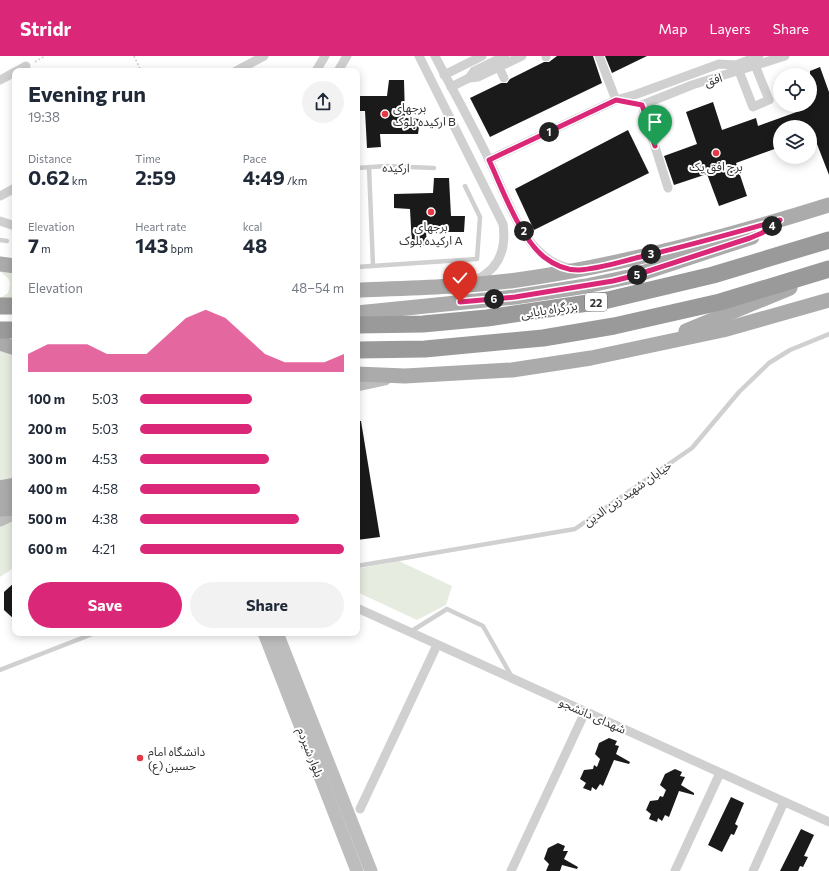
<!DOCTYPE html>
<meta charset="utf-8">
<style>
:root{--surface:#fff;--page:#f2f2f3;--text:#1f2937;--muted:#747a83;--accent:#db2777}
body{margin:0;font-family:Commissioner,"Noto Sans Arabic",sans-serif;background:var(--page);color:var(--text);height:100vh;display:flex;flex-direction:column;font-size:15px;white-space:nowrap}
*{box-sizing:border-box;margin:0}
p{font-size:13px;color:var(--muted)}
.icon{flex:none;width:22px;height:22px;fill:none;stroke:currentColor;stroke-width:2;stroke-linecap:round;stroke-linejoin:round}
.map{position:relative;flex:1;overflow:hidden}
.details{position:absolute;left:12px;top:12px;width:348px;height:568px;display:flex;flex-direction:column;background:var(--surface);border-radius:8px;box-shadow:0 2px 10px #0003}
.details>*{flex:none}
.buttons{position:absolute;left:773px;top:12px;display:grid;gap:8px}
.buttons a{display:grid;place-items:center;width:44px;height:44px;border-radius:50%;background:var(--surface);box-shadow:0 2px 10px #0003;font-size:20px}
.pin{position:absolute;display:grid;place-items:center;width:34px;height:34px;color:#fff;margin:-41px -17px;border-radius:50% 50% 50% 0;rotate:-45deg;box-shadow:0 0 4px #0007}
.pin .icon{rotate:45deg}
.km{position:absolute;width:20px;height:20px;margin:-10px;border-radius:50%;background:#222;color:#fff;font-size:11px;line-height:20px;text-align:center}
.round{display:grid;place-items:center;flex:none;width:42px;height:42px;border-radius:21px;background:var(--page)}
.head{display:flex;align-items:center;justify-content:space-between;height:68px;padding:0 16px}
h1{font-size:22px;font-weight:700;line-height:30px}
.stats{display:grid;grid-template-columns:repeat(3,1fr);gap:6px;height:68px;padding:4px 16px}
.stats div{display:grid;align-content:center}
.stats b{font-size:20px;font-weight:700}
.stats small{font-size:11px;font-weight:400}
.stats p{font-size:11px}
.chart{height:112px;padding:8px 16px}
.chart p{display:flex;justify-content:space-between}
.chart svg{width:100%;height:72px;margin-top:4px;fill:var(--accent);opacity:.7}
.cta{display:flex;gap:8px;margin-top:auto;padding:8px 16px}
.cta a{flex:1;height:46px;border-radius:24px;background:var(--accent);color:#fff;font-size:16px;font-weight:700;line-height:46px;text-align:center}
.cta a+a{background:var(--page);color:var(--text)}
ul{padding:0 16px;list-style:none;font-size:13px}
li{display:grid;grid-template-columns:64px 48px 1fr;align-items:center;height:30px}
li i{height:10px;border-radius:5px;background:var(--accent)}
header{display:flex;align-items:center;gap:24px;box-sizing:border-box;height:56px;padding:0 20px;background:var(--accent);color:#fff}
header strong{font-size:19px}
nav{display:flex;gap:22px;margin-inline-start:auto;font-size:14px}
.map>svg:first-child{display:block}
</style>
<header>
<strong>Stridr</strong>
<nav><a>Map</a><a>Layers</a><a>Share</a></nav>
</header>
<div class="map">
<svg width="829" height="815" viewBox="0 0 829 815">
<rect width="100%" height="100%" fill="#fff"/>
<g fill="#e6ecdf">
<path d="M0 215 15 218V242H0L8 237C13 222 8 223 0 215Z"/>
<path d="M0 295 15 299V424L0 427Z"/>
<path d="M15 465V511L0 521V470Z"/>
<path d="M399 505 452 530 446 549 417 564 357 536V513Z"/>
</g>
<g fill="#1a1a1a">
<path d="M557 0H593L602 27 490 81 470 42 501 27H507L510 23 544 6H549Z"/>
<path d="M605 0H647L612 17Z"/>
<path d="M820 11 829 36V119L815 83 810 84V71H780V91L736 107 747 140 719 150 707 118 674 129 664 100 697 88 686 56 713 46 722 74 756 62 758 70 805 53 804 49H810V15Z"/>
<path d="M389 24H404L405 62 420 63 418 78H380L381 91 367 92 365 55H357V40H387Z"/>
<path d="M628 74 649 117 534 174 515 133Z"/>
<path d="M434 122H449L451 160H465L464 176H426L427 189 412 190 410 153 394 152V138L433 137Z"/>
<path d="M357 365H361L380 481 357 484Z"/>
<path d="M15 526V564L4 554V536Z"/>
<path d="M609 682 617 685 615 689 619 690 616 698 630 706 629 708 614 704 603 730 600 728 596 734 592 731 591 735 583 732 586 727 580 723 584 714 593 713 594 709 597 711 600 703 595 698 599 687Z"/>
<path d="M675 713 682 716 680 720 685 721 681 729 694 737V739L679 735 669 761 665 759 662 765 658 762 657 766 649 763 651 758 646 754 650 745 658 744 660 740 663 741 666 734 660 729 665 718Z"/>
<path d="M731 741 744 747 735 768 738 770 734 779 731 778 722 796 708 789Z"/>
<path d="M801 773 814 779 804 800 808 801 803 811 800 810 798 815H780Z"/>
<path d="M558 787 565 790 563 795H568L564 803 578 811 577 813 562 809 560 815H546L549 808 544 803 548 792Z"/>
</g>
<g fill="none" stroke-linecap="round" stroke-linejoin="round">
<g stroke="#cdcdcd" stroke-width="1.5" stroke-dasharray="2 2" stroke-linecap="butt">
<path d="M134 0 141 15"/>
<path d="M35 6 45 0"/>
</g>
<g stroke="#d0d0d0" stroke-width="4.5">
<path d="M369 111 373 210"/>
<path d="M357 112 386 110 434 112"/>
<path d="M0 184 7 185"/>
<path d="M357 211 477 203 480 161 465 130"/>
<path d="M357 510 575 473 692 392 739 336 769 307 790 294 829 278"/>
<path d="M410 576 447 553 483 570 512 621"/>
<path d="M0 614 95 577"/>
</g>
<g stroke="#d0d0d0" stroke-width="9">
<path d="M419 0 503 168C505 182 504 198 494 210 489 217 479 222 472 228"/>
<path d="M435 0C453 35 473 70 490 106 501 130 516 169 532 188 542 200 554 209 569 212"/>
<path d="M546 0V1"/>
<path d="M599 0 616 44"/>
<path d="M737 10 753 51 769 44 753 4"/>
<path d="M499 11 504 22"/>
<path d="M17 15 26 10"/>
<path d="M236 15 264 0"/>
<path d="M316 15 325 0"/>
<path d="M338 15 347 0"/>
<path d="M444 19 482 0"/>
<path d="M469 22 474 15 505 0"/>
<path d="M0 24 15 16"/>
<path d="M451 31 469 22 478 21 522 0"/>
<path d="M642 49 692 29 785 0"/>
<path d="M642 49 668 132"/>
<path d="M489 104 616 44 637 38 719 8 736 9 759 0"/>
<path d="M0 140 15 132"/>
<path d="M0 165 15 170"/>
<path d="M357 552 829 766"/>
<path d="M360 753 437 589"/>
<path d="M511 815 585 656"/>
<path d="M675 815 720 717"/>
<path d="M753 815 784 746"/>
</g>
<g stroke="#bdbdbd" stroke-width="13">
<path d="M357 329 385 323"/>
<path d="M0 464 15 457"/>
<path d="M264 577 357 815"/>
<path d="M277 577 371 815"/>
</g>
<g stroke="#ababab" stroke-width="15">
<path d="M0 208 15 210"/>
<path d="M357 234C410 232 464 231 517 224 623 209 727 181 829 149"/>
<path d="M357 257 515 241 586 230 633 220 752 181"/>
<path d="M686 275 790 232"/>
<path d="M0 287 15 292"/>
<path d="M357 318 405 320 512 314 591 302 723 274 829 244"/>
<path d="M0 432 15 429"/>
<path d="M0 443 15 441"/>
<path d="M0 453 15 452"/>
</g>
<g stroke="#9a9a9a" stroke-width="17">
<path d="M0 250H15"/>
<path d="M357 269 423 268 487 262 608 244 713 219 829 184"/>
<path d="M0 274H15"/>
<path d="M357 294 425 293 543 282 614 270 720 246 829 213"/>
</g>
</g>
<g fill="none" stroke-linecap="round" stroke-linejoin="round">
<g stroke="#fff" stroke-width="8">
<path id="route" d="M460 246 515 241 613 225 633 220 750 182 762 177 780 164C734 177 687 190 640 201 620 206 598 213 578 214 566 214 553 208 544 201 520 182 502 132 489 104L616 44 642 49 655 90"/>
</g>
<use href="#route" stroke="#db2777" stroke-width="5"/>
</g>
<g fill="#e63946" stroke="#fff" stroke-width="1.5">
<circle cx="385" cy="58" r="4"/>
<circle cx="716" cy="97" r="4"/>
<circle cx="431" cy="156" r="4"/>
<circle cx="140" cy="702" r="4"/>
</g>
<g text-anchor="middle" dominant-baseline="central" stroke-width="4" stroke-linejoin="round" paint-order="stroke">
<rect fill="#fff" stroke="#707070" stroke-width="1" x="585" y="237" width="22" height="18" rx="3"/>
<g font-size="11" font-weight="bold" fill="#333">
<text x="596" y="246">22</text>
</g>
<g font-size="12" fill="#333" stroke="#fff">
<text transform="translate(713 23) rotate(-17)">افق</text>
<text transform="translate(396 111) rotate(1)">ارکیده</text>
<text transform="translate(549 253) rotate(-9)">بزرگراه بابایی</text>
<text transform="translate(627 437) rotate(-35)">خیابان شهید زین الدین</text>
<text transform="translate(593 659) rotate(24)">شهدای دانشجو</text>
<text transform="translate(311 696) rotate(69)">بلوار شیردم</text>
</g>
<g font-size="12" fill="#333" stroke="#fff" text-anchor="start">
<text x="393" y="51">برجهای<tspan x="393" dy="14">ارکیده بلوک B</tspan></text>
<text x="716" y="110" text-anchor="middle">برج افق یک</text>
<text x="431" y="170" text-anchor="middle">برجهای<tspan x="431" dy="14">ارکیده بلوک A</tspan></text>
<text x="148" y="695">دانشگاه امام<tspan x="148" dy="14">حسین (ع)</tspan></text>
</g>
</g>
</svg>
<div class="buttons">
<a><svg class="icon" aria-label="locate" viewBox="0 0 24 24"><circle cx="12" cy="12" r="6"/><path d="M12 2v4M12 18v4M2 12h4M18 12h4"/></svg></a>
<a><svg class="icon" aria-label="layers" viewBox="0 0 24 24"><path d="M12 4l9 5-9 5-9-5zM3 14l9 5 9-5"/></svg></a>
</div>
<div class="pin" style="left:655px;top:90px;background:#1e9e55"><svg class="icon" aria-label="arrive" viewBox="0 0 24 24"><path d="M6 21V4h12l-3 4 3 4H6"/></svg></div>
<div class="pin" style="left:460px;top:246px;background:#d93025"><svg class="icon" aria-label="check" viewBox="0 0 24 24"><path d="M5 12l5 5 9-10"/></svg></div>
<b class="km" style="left:549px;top:76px">1</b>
<b class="km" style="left:524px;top:175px">2</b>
<b class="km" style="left:651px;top:198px">3</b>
<b class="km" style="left:772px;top:170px">4</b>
<b class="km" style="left:637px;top:219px">5</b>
<b class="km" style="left:494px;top:243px">6</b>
<section class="details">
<div class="head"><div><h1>Evening run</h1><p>19:38</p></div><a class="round"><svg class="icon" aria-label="share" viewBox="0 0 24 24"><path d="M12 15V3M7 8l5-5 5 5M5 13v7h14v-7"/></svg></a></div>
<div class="stats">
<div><p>Distance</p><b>0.62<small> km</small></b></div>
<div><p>Time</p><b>2:59</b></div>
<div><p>Pace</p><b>4:49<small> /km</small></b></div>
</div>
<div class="stats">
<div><p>Elevation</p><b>7<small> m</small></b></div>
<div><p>Heart rate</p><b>143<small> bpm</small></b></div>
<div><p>kcal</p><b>48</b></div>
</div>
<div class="chart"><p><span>Elevation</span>48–54 m</p>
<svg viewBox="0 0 160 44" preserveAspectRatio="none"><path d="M0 44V33L10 27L20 27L30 27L40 33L50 33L60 33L70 22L80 11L90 6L100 11L110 22L120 33L130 38L140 38L150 38L160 33V44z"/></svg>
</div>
<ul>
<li><b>100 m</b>5:03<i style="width:55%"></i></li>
<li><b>200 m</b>5:03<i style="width:55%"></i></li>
<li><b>300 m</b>4:53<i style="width:63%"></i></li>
<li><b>400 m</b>4:58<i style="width:59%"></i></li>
<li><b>500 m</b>4:38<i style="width:78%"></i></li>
<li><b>600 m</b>4:21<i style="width:100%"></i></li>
</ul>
<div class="cta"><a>Save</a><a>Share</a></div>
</section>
</div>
